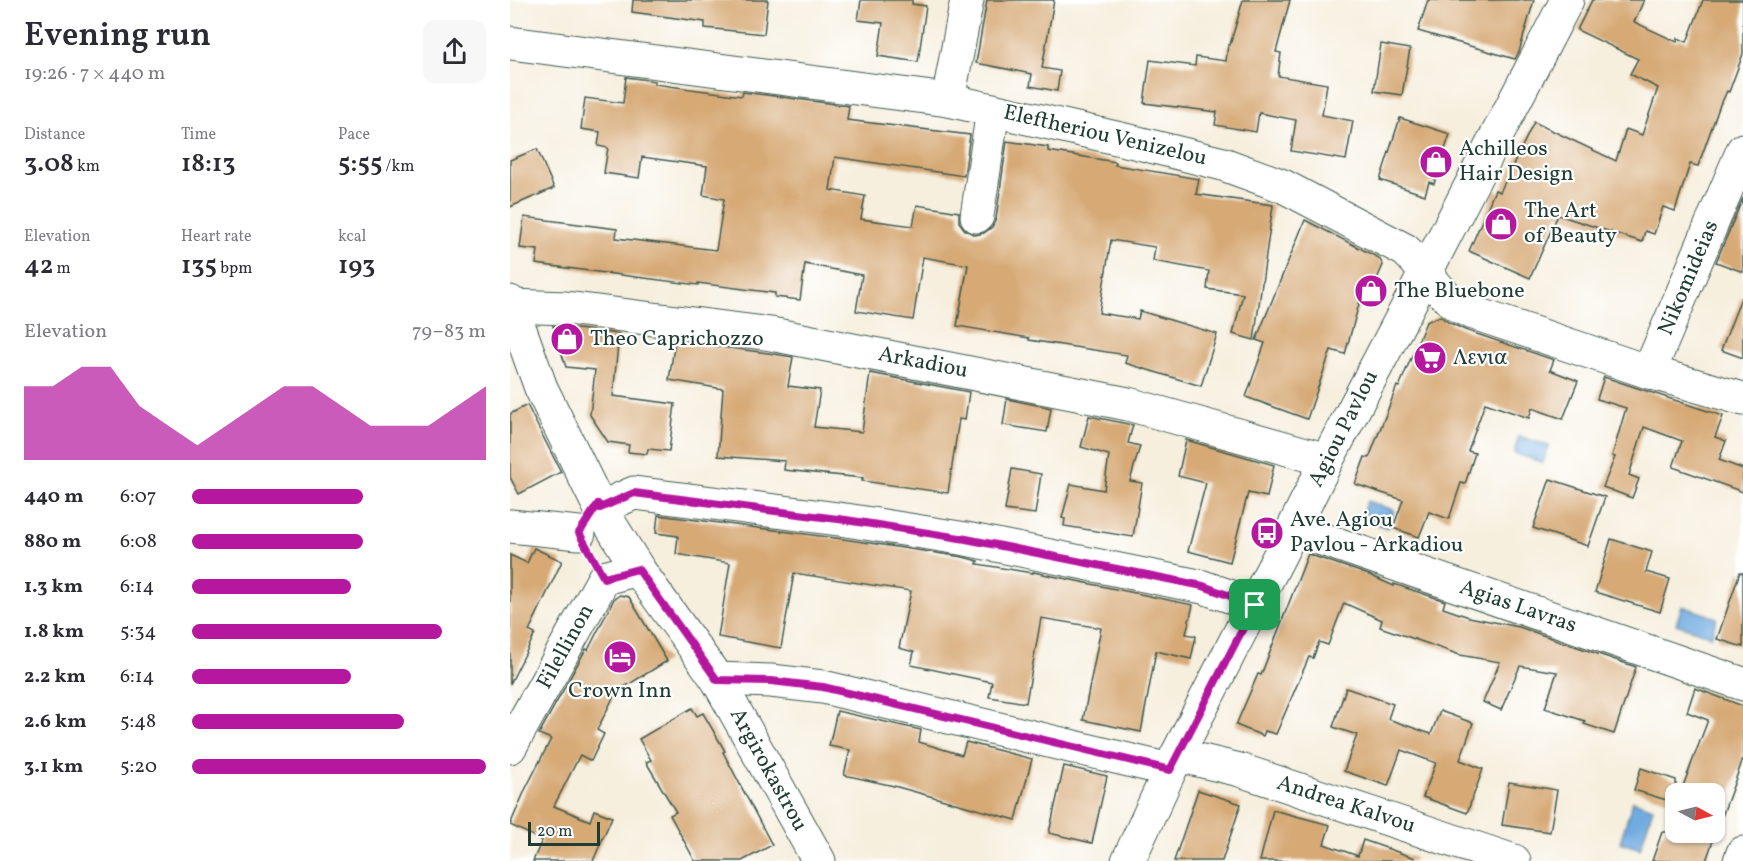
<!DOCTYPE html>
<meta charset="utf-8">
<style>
:root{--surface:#fff;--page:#f7f7f7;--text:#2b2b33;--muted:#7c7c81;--accent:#b5179e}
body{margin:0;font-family:Vollkorn,serif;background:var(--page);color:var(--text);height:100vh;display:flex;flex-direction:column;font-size:22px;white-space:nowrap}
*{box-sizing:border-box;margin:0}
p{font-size:20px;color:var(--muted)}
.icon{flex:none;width:33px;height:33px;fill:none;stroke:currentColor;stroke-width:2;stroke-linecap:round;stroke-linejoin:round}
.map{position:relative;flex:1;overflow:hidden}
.sheet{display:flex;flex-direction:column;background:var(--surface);width:510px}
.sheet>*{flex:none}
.needle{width:39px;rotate:97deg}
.fabs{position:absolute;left:1155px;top:783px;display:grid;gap:12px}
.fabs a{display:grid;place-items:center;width:60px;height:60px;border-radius:12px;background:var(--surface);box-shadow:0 2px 4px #0004;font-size:30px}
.scale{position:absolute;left:18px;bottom:15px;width:72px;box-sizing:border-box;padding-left:6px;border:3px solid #1f3d34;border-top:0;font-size:16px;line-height:21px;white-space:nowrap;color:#1f3d34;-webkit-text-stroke:4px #fff;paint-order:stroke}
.pin{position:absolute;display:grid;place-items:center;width:51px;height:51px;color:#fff;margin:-26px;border-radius:12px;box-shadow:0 3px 9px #0006}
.round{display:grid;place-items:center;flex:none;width:63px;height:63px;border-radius:12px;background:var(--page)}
.headline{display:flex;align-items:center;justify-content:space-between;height:102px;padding:0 24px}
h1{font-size:33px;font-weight:600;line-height:45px}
.metrics{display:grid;grid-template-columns:repeat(3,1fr);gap:9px;height:102px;padding:6px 24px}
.metrics div{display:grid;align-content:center}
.metrics b{font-size:26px;font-weight:600}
.metrics small{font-size:16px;font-weight:400}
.metrics p{font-size:16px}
.chart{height:168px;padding:12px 24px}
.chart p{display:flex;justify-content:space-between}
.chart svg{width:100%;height:108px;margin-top:6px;fill:var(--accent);opacity:.7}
ul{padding:0 24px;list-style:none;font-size:20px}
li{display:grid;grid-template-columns:96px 72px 1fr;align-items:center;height:45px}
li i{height:15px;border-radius:8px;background:var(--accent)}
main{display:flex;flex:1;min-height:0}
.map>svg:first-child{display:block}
</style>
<main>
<section class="sheet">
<div class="headline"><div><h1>Evening run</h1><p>19:26 · 7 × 440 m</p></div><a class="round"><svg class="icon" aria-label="share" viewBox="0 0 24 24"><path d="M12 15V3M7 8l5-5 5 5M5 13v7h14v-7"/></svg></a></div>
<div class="metrics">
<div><p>Distance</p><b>3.08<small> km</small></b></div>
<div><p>Time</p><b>18:13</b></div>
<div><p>Pace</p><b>5:55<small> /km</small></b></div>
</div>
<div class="metrics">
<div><p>Elevation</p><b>42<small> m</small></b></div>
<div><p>Heart rate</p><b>135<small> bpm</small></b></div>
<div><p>kcal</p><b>193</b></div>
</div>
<div class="chart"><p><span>Elevation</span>79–83 m</p>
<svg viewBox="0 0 160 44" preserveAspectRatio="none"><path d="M0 44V14L10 14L20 6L30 6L40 22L50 30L60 38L70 30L80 22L90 14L100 14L110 22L120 30L130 30L140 30L150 22L160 14V44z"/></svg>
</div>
<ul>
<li><b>440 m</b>6:07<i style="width:58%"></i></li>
<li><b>880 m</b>6:08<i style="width:58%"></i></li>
<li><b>1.3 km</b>6:14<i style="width:54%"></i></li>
<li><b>1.8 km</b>5:34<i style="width:85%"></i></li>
<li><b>2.2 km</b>6:14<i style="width:54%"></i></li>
<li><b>2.6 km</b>5:48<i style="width:72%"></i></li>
<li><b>3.1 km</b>5:20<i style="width:100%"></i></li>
</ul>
</section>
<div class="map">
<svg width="1233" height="861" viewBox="0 0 1233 861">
<rect width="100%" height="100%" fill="#fff"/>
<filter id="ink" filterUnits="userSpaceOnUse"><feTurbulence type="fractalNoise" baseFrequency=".0167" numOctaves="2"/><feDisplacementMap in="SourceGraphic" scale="12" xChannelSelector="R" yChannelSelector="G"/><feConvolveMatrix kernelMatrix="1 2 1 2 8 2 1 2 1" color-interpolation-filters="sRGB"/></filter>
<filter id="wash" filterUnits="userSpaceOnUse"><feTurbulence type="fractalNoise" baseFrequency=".008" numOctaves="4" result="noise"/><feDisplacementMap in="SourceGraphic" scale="24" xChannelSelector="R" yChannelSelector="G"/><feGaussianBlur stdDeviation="1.35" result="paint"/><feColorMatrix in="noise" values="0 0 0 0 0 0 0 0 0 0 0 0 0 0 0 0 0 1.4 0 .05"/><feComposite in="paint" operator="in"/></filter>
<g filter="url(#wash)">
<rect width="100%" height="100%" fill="#f6efde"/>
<g fill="#71abe1" stroke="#48748a" stroke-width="1.5">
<path d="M1009 436 1039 446 1033 463 1004 453Z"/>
<path d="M857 501 884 510 878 528 850 518Z"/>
<path d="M1172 606 1207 618 1201 636 1166 624Z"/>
<path d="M1123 801 1143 808 1130 849 1110 842Z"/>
</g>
<g id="blocks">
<g fill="#d6a975">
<path d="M123 0H258L254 34 195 28V22L122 12Z"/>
<path d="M351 0H402V4L416 6 408 62 368 56 373 23 348 20Z"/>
<path d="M477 0H544L532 68 550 71 547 91 520 86 522 74 466 63Z"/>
<path d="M733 0H780L766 52 771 53 768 76 817 84 812 115 843 121 836 160 781 151 786 120 749 113 746 132 705 125 707 112 634 103 640 60 685 66 686 57 716 61 718 45H720Z"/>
<path d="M918 0H1024L1009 52 1005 59 908 31Z"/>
<path d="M1082 0H1134L1124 22 1167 42 1168 38 1177 42 1193 0H1233V54L1219 92 1217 91 1212 102H1211L1188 166 1180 164 1165 211 1153 207 1144 234 1135 231 1132 242 1048 215 1020 278 959 251 985 190 990 192 1024 122 1106 161 1116 129 1132 135 1148 88 1120 74 1128 59 1067 30Z"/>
<path d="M871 44 900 49 892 95 864 91Z"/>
<path d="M116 77 145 81 144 84 232 96 233 92 339 106 337 120 460 135 454 176 325 157 320 190 355 196 351 219 403 226 407 205 449 212V222L455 230 465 235 474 233 482 227 486 219 497 141 538 147V151L606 162 605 165 689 179 686 194 763 205 744 340 723 334 733 294 697 289 699 271 643 261 645 247 601 240 589 313 628 319 630 311 707 334 691 386 615 363 617 355 519 340V338L447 326 458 265 413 257 403 320 346 311 352 275 295 264 290 300 265 297V293L188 283V285L26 264 28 250 10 248 14 217 107 229 106 238 206 250 214 199 193 195 197 166 132 157 129 178 94 173 98 148 88 146 90 132 71 129 75 98 113 103Z"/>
<path d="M890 118 940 134 924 184 919 182 915 195 870 180Z"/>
<path d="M27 149 44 188 0 207V160Z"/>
<path d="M1233 198V272L1206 262Z"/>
<path d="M795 220 869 258 873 265 858 300 851 297 835 354 821 350 797 419 736 397 755 343 746 340Z"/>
<path d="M1231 298H1233V358L1211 350Z"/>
<path d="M930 316 938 322 955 330 1044 360 1040 370 1068 381 1053 419 1022 408 1019 418 975 403 958 451 965 453 955 484 951 483 939 519 919 512 909 537 883 528 893 500 845 484 855 457 859 458 887 386 889 387 916 322Z"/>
<path d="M43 326 109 334 103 396 165 404 159 451 138 449 137 454 118 452 119 445 98 442 80 415 85 370 56 367Z"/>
<path d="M165 341 258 353 283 357 278 386 310 390 304 427 352 432 360 373 459 392 455 420 449 419 438 493 352 481 353 478 274 470 275 461 208 456 213 389 159 380Z"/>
<path d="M1094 377 1213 416 1205 437 1216 441 1209 460 1233 469V492L1163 467 1172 441 1134 427 1119 475 1129 479 1122 498 1093 487 1105 457 1102 456 1116 408 1087 399Z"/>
<path d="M497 399 541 408 537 432 493 425Z"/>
<path d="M17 405 51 472 9 494 0 477V414Z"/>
<path d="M579 416 623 425 618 443 630 446 620 481 632 483 623 537 554 526 555 519 552 518 561 484 594 490 599 455 571 447Z"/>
<path d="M676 440 764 465 757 497 738 493 720 562 678 551 696 483 668 476Z"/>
<path d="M502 469 531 474 525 514 495 510Z"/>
<path d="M1040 479 1095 497 1078 546 1023 528Z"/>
<path d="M148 515 333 539 453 557 468 561 467 564 523 573V572L683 605 676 634 686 636 681 659 646 651 631 732 573 720 591 628 531 618 516 703 479 697 482 682 401 665 404 652 389 648 401 591 284 573 271 648 208 637 220 563 166 554 168 536 146 533Z"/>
<path d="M1101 539 1142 552 1136 572 1160 579 1150 612 1085 592Z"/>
<path d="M24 548 52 561 19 631 25 634 0 684V555L17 563Z"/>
<path d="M798 554 859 575 884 586V584L935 601 933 608 959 617 1009 627 1126 667 1104 734 1074 724 1075 721 1035 708 1047 672 1010 666 991 710 973 702 990 662 950 655 870 627 872 620 834 603 818 645 809 642 803 658 799 657 766 734 755 731 753 736 726 725 748 674 751 675Z"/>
<path d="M1230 572 1233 573V647L1207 639Z"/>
<path d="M110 595 119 597 157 661 106 692 87 730 94 734 81 761 70 755 44 806 80 821 84 810 102 817 83 861H23L32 840 0 825 16 788 41 739 29 734 76 649 78 650 104 599Z"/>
<path d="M836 688 883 704 878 719 921 734 930 711 963 723 950 760 973 769 957 813 913 797 926 763 891 750 878 786 834 771 847 735 823 727Z"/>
<path d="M1185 688 1233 706V759L1207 830H1204V794H1170L1198 720 1177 712Z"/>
<path d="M182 708 187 716 193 713 215 751 213 752 262 845 232 861H185L160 815 166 812 136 762 141 760 129 739Z"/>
<path d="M327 711 411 730 409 742 452 755 456 742 522 759 506 820 384 786 334 775 340 750 319 746Z"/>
<path d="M554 766 597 776 582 843 539 833Z"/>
<path d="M1131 768 1166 780V803L1124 790Z"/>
<path d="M999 782 1047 790 1040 832 992 825Z"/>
<path d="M688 790 731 804 712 861H664Z"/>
<path d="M763 810 820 825 814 844 848 856 853 840 905 858 904 861H750Z"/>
<path d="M1152 832H1206L1196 861H1142Z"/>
</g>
</g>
</g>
<g filter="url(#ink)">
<use href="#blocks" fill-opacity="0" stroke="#3f584e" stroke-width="1.5"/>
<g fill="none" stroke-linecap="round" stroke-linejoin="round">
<g stroke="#3f584e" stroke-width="35">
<g id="minor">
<path d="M0 43 438 100 624 142 713 164 773 186 895 250C913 266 924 288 944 303 948 307 955 309 961 312L1139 372 1233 399"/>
<path d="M438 100 457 0"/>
<path d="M467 216 483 110"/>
<path d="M0 302 31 388 90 508 128 569 207 679 309 861"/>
<path d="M2 306 56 308 261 334 618 404 817 460"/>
<path d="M1139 372 1233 150"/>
<path d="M90 508 124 493 336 520 456 539 693 587 745 605"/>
<path d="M0 526 69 533"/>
<path d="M783 529 1233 684"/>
<path d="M207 679 261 681 313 687 660 770"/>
<path d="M0 747 94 578 128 569"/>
<path d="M667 755 730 770 1004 861"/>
<path d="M1230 861 1233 853"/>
</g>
</g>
<g stroke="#3f584e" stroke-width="35">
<path id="major" d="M618 861 667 755 783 529 817 460 916 272 1057 0"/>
</g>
<use href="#minor" stroke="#fff" stroke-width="33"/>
<use href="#major" stroke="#fff" stroke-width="33"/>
</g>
</g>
<g fill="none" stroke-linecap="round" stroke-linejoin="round" filter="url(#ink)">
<g stroke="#fff" stroke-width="12">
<path id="route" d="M124 493 336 520 456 539 693 586 745 605 660 770 313 687 261 681 207 680 128 569 94 578 69 533 88 504 90 508Z"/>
</g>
<use href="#route" stroke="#b5179e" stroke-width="8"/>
</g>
<defs>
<g id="shop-disc" transform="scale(1.725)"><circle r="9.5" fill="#b5179e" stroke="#fff"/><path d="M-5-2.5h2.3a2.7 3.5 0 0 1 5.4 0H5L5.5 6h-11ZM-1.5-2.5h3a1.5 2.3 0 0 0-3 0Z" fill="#fff"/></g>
<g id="supermarket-disc" transform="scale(1.725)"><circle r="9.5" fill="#b5179e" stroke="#fff"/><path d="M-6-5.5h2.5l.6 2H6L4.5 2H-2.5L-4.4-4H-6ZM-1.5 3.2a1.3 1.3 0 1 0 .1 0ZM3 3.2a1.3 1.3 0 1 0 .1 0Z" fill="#fff"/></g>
<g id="bus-disc" transform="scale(1.725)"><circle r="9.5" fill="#b5179e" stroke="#fff"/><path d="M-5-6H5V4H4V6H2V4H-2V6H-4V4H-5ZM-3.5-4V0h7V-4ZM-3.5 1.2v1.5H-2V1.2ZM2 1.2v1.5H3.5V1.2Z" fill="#fff"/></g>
<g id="hotel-disc" transform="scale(1.725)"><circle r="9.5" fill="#b5179e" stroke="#fff"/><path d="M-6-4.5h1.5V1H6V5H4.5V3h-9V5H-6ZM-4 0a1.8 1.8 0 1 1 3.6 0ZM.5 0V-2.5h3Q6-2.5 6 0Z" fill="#fff"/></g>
</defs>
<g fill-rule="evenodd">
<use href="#shop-disc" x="926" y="162"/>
<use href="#shop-disc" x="991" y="224"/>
<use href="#shop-disc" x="861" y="291"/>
<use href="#shop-disc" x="57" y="339"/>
<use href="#supermarket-disc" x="920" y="358"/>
<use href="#bus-disc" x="757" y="533"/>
<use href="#hotel-disc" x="110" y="657"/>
</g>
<g text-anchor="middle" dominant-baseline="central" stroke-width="4.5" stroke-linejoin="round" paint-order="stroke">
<g font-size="22" fill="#1f3d34" stroke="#fff">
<text transform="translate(595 136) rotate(13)">Eleftheriou Venizelou</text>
<text transform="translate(1179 278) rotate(-67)">Nikomideias</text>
<text transform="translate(413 363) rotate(11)">Arkadiou</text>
<text transform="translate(834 429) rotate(-63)">Agiou Pavlou</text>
<text transform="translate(1008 607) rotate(19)">Agias Lavras</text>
<text transform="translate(56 647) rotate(-61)">Filellinon</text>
<text transform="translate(258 770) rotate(61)">Argirokastrou</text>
<text transform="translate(836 805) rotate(18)">Andrea Kalvou</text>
</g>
<g font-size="22" fill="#1f3d34" stroke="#fff" text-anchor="start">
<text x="949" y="149">Achilleos<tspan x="949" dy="25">Hair Design</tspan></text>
<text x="1014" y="211">The Art<tspan x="1014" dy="25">of Beauty</tspan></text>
<text x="884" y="291">The Bluebone</text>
<text x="80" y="339">Theo Caprichozzo</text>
<text x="943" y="358">Λενια</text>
<text x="780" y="520">Ave. Agiou<tspan x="780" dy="25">Pavlou - Arkadiou</tspan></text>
<text x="110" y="691" text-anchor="middle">Crown Inn</text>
</g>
</g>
</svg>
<div class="fabs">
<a><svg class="needle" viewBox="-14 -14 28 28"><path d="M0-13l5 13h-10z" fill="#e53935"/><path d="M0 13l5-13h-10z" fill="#7c7c81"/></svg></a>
</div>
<div class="scale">20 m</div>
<div class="pin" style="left:745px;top:605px;background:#1e9e55"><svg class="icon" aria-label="arrive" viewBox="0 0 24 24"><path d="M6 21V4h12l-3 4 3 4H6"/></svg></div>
</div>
</main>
